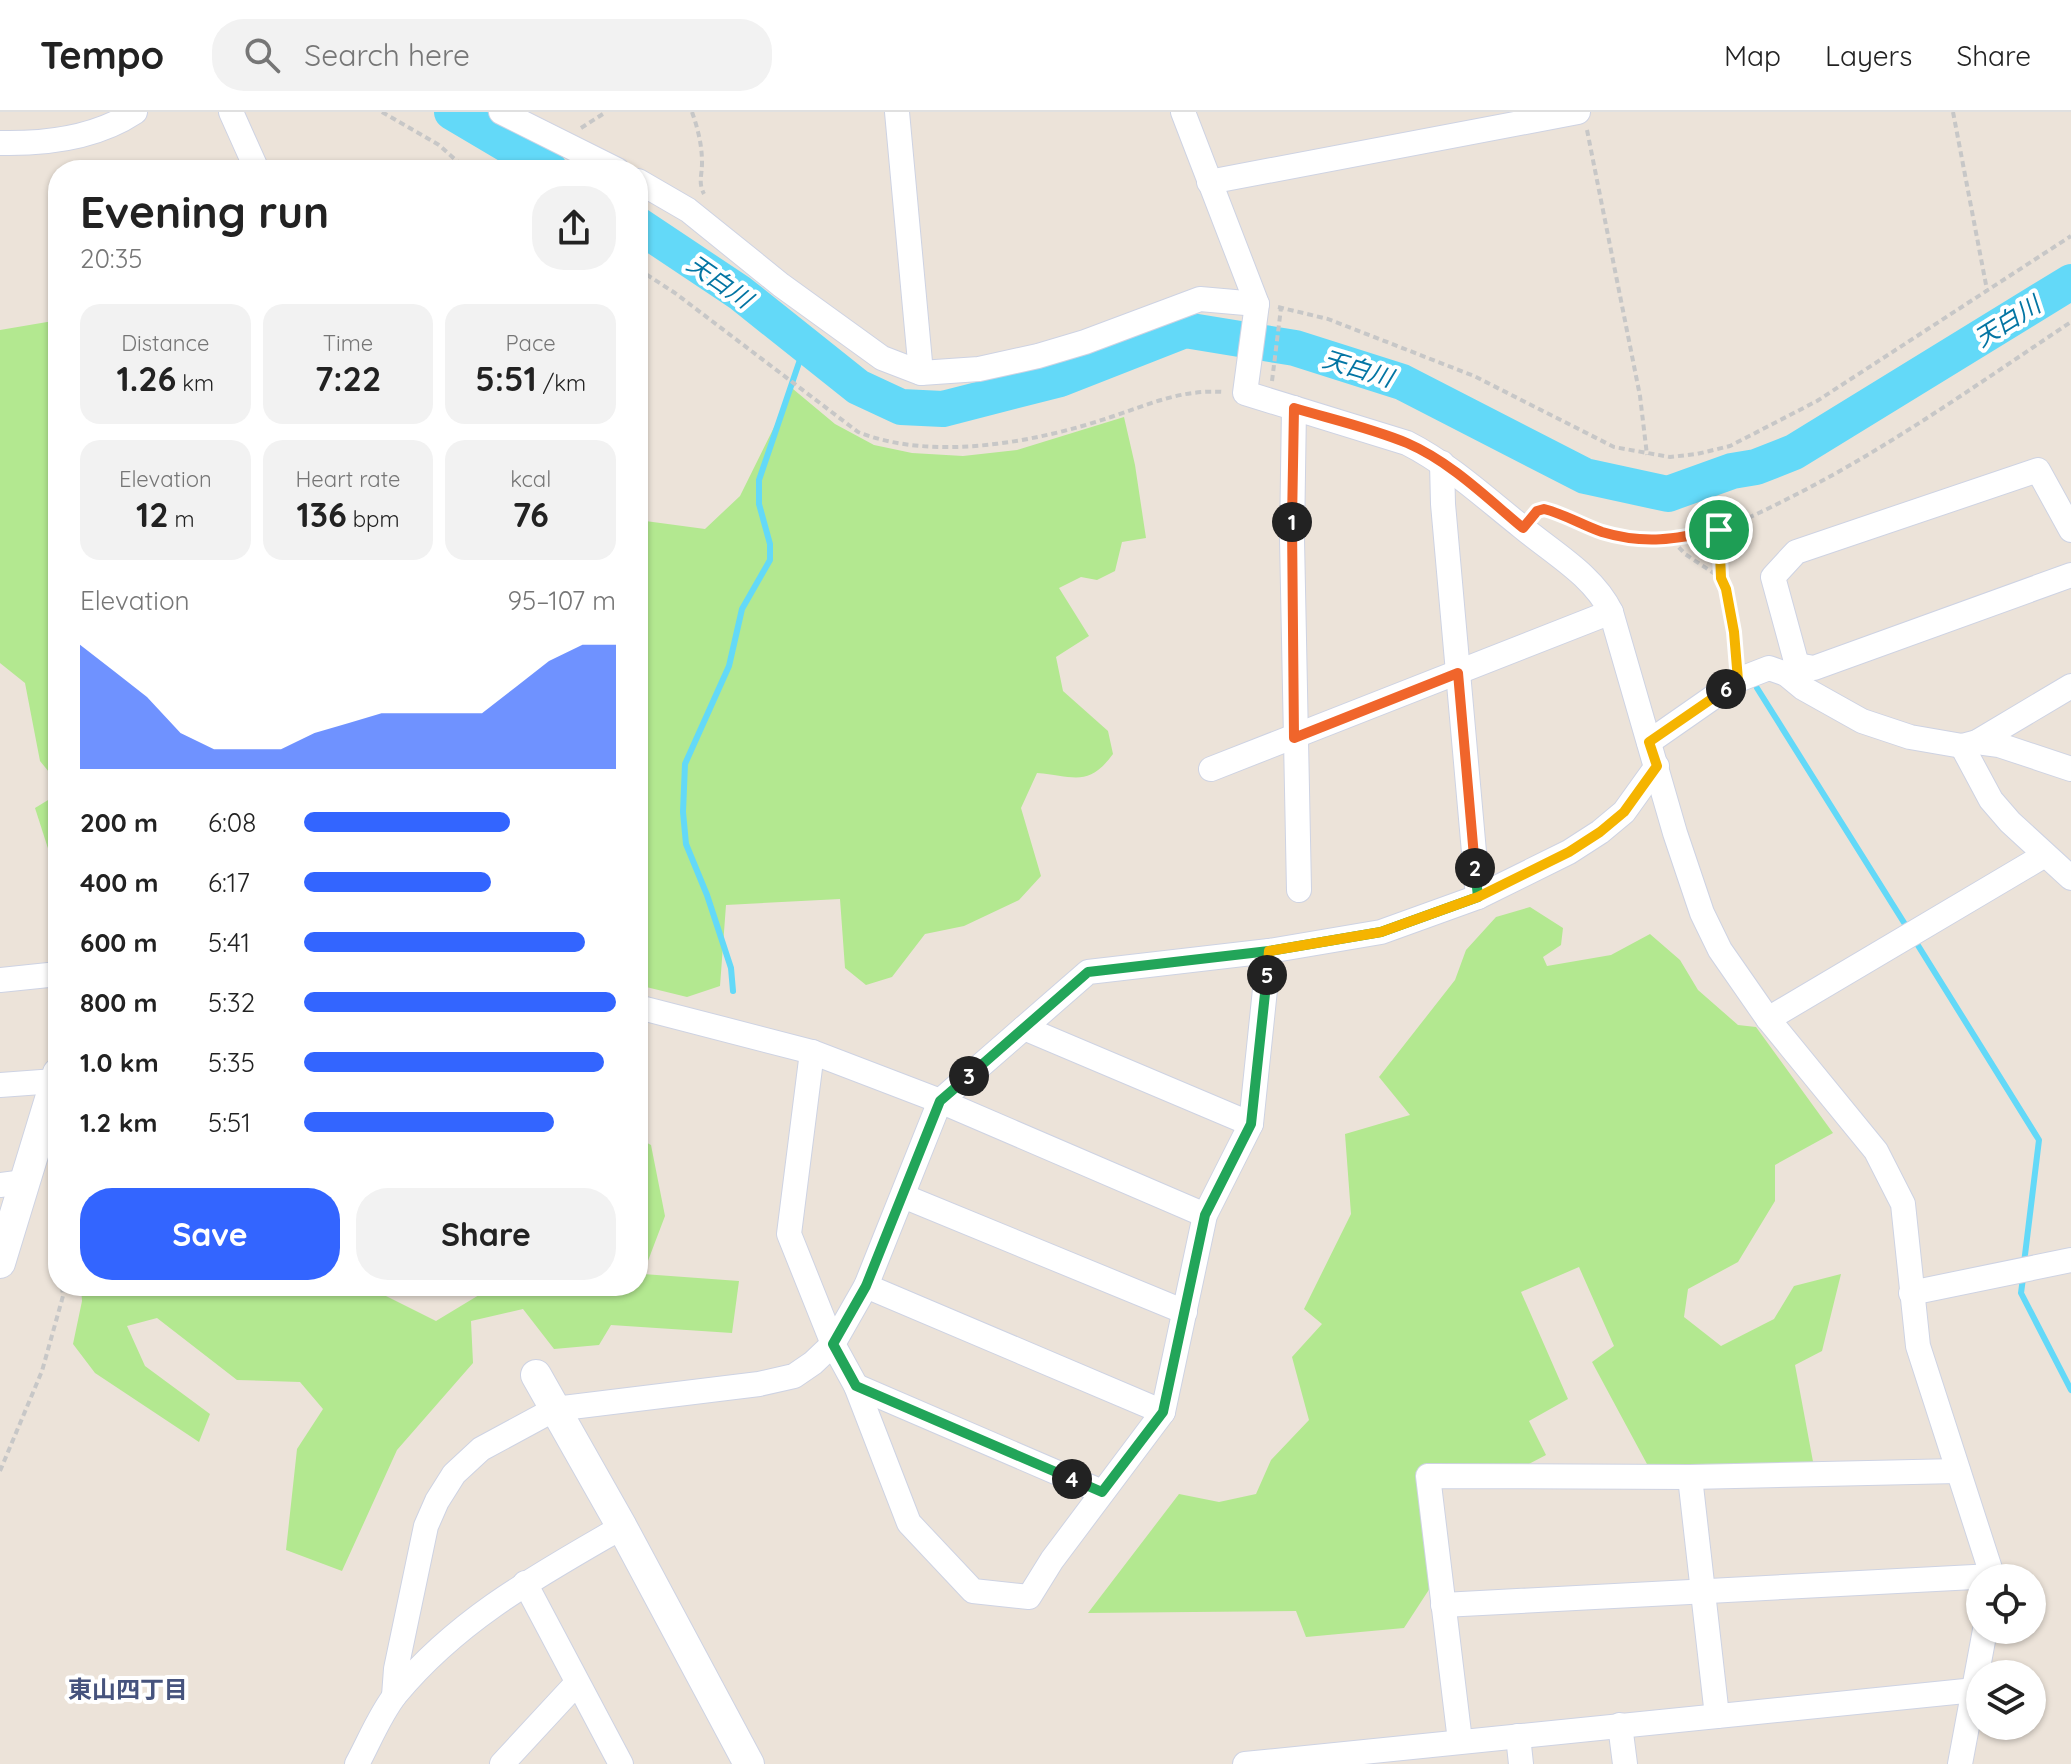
<!DOCTYPE html>
<meta charset="utf-8">
<style>
:root{--surface:#fff;--page:#f2f2f2;--text:#222;--muted:#767676;--line:#e0e0e0;--accent:#3365ff}
body{margin:0;font-family:Quicksand,"Noto Sans JP",sans-serif;background:var(--page);color:var(--text);height:100vh;display:flex;flex-direction:column;font-size:30px;white-space:nowrap}
*{box-sizing:border-box;margin:0}
p{font-size:26px;color:var(--muted)}
.icon{flex:none;width:44px;height:44px;fill:none;stroke:currentColor;stroke-width:2;stroke-linecap:round;stroke-linejoin:round}
.map{position:relative;flex:1;overflow:hidden}
.panel{position:absolute;left:48px;top:48px;width:600px;height:1136px;display:flex;flex-direction:column;background:var(--surface);border-radius:32px;box-shadow:0 2px 6px #0004}
.panel>*{flex:none}
.buttons{position:absolute;left:1966px;top:1452px;display:grid;gap:16px}
.buttons a{display:grid;place-items:center;width:80px;height:80px;border-radius:50%;background:var(--surface);box-shadow:0 2px 6px #0004;font-size:40px}
.pin{position:absolute;display:grid;place-items:center;width:68px;height:68px;color:#fff;margin:-34px;border:4px solid #fff;border-radius:50%;box-shadow:0 2px 8px #0007}
.km{position:absolute;width:40px;height:40px;margin:-20px;border-radius:50%;background:#222;color:#fff;font-size:22px;line-height:40px;text-align:center}
.round{display:grid;place-items:center;flex:none;width:84px;height:84px;border-radius:32px;background:var(--page)}
.headline{display:flex;align-items:center;justify-content:space-between;height:136px;padding:0 32px}
h1{font-size:44px;font-weight:700;line-height:60px}
.stats{display:grid;grid-template-columns:repeat(3,1fr);gap:12px;height:136px;padding:8px 32px}
.stats div{display:grid;align-content:center;border-radius:20px;background:var(--page);text-align:center}
.stats b{font-size:34px;font-weight:700}
.stats small{font-size:22px;font-weight:400}
.stats p{font-size:22px}
.chart{height:224px;padding:16px 32px}
.chart p{display:flex;justify-content:space-between}
.chart svg{width:100%;height:144px;margin-top:8px;fill:var(--accent);opacity:.7}
.primary-button{display:flex;gap:16px;margin-top:auto;padding:16px 32px}
.primary-button a{flex:1;height:92px;border-radius:32px;background:var(--accent);color:#fff;font-size:32px;font-weight:700;line-height:92px;text-align:center}
.primary-button a+a{background:var(--page);color:var(--text)}
ul{padding:0 32px;list-style:none;font-size:26px}
li{display:grid;grid-template-columns:128px 96px 1fr;align-items:center;height:60px}
li i{height:20px;border-radius:10px;background:var(--accent)}
header{display:flex;align-items:center;gap:48px;box-sizing:border-box;height:112px;padding:0 40px;background:var(--surface);border-bottom:2px solid var(--line)}
header strong{font-size:38px}
nav{display:flex;gap:44px;margin-inline-start:auto;font-size:28px}
.search{width:560px;height:72px;background:var(--page);display:flex;align-items:center;gap:20px;box-sizing:border-box;padding:0 28px;border-radius:32px;color:var(--muted);font-size:30px}
.map>svg:first-child{display:block}
</style>
<header>
<strong>Tempo</strong>
<div class="search"><svg class="icon" aria-label="search" viewBox="0 0 24 24"><circle cx="10" cy="10" r="6"/><path d="M15 15l6 6"/></svg>Search here</div>
<nav><a>Map</a><a>Layers</a><a>Share</a></nav>
</header>
<div class="map">
<svg width="2071" height="1652" viewBox="0 0 2071 1652">
<rect width="100%" height="100%" fill="#ece3d9"/>
<g fill="#b3e890">
<path d="M53 209 58 213V671L40 649 25 571 0 551V218Z"/>
<path d="M793 277 835 312 874 333 912 341 963 344 1017 338 1124 305 1135 353 1146 426 1122 430 1115 459 1097 468 1081 465 1059 476 1089 524 1056 545 1063 579 1108 619 1113 642C1088 676 1074 664 1037 661L1021 696 1041 764 1019 788 964 814 925 822 892 865 866 873 845 856 840 787 726 793 720 874 687 885 638 873V408L705 417 740 384Z"/>
<path d="M58 682V751L53 752 35 696Z"/>
<path d="M1530 795 1563 816 1561 833 1543 845 1547 854 1611 843 1650 822 1680 848 1698 878 1738 913 1756 915 1833 1021 1775 1053V1089L1738 1150 1688 1177 1684 1205 1721 1234 1774 1207 1794 1174 1841 1162 1822 1239 1795 1253 1814 1355 1647 1352 1592 1250 1614 1234 1579 1155 1521 1180 1568 1287 1529 1309 1546 1343 1523 1355 1421 1358 1432 1473 1404 1516 1306 1525 1296 1499 1088 1501 1179 1382 1219 1390 1256 1382 1271 1348 1309 1308 1292 1245 1322 1212 1304 1197 1351 1102 1345 1022 1410 1003 1379 965 1455 868 1466 838 1496 805Z"/>
<path d="M638 1026 651 1033 665 1104 643 1162 739 1169 732 1221 611 1213 599 1233 554 1237 523 1197 471 1209 473 1251 397 1338 342 1459 286 1438 297 1337 323 1297 300 1270 237 1268 157 1206 127 1214 145 1254 210 1302 199 1330 95 1261 73 1232 82 1189 81 1174H366L436 1209 479 1183 515 1174H638Z"/>
</g>
<g fill="none" stroke-linecap="round" stroke-linejoin="round">
<g stroke="#63d9f8" stroke-width="6">
<path d="M1757 576 1908 817"/>
<path d="M1914 827 2039 1028 2024 1151"/>
<path d="M733 879 731 856 707 783 686 732 683 700 685 652 729 554 742 497 770 448V432L759 392V368L805 233"/>
<path d="M2023 1166 2021 1181 2071 1278"/>
</g>
<g stroke="#63d9f8" stroke-width="36">
<path d="M452 0 550 58"/>
<path d="M638 113 740 181 858 275 901 295 943 297 1060 267 1185 218 1295 236 1402 270 1585 364 1668 382 1732 359 1756 355 1794 340 2071 170"/>
</g>
<g stroke="#ced3e3" stroke-width="26">
<g id="minor">
<path d="M231 0 257 58"/>
<path d="M501 0 617 58"/>
<path d="M897 0 921 261"/>
<path d="M1183 0 1257 192 1245 281 1407 331C1450 353 1484 385 1522 415 1553 441 1593 463 1611 500L1675 721 1702 801 1720 838 1768 907 1876 1039 1903 1092 1918 1234 1993 1466"/>
<path d="M0 31C46 32 96 26 135 0"/>
<path d="M638 69 688 98 781 173 882 246 921 261 979 257 1038 244 1085 230 1200 187 1257 192"/>
<path d="M1209 70 1578 0"/>
<path d="M1294 296 1292 427 1299 778"/>
<path d="M1442 351 1443 392 1478 785"/>
<path d="M1797 553 1773 465 1796 440 2038 358 2071 418"/>
<path d="M1786 562 1797 553 1814 556 2071 463"/>
<path d="M1649 630 1738 568 1769 556 1786 562 1803 576 1862 609 1910 625 1962 634 1977 630 1999 633 2071 657"/>
<path d="M1977 630 2071 574"/>
<path d="M1962 634 1991 688 2010 710 2071 766"/>
<path d="M1211 657 1611 500"/>
<path d="M0 868 58 862"/>
<path d="M638 895 812 940 940 989 1205 1103"/>
<path d="M1768 907 2045 743"/>
<path d="M1024 916 1251 1012"/>
<path d="M812 940 789 1122 833 1232 856 1274 909 1411 973 1479 1029 1485 1052 1448 1163 1300 1205 1103 1251 1012 1269 839"/>
<path d="M0 973 55 969"/>
<path d="M0 1073 24 1070"/>
<path d="M903 1084 1185 1200"/>
<path d="M866 1174 1163 1300"/>
<path d="M1911 1181 2071 1148"/>
<path d="M856 1274 1102 1380"/>
<path d="M1690 1365 1717 1604"/>
<path d="M525 1471 621 1652"/>
<path d="M1443 1493 1993 1464"/>
<path d="M394 1584 396 1557 426 1414 437 1389 454 1362 481 1337 555 1297 759 1272 794 1264 813 1251 833 1232 866 1174 940 989 1088 860 1269 839 1381 820 1478 785 1569 740 1600 720 1624 700 1657 654"/>
<path d="M1620 1613 1625 1652"/>
<path d="M1518 1624 1521 1652"/>
<path d="M1460 1629 1428 1364 1690 1365 1958 1359"/>
<path d="M357 1652C369 1630 380 1602 396 1582 459 1506 539 1463 622 1415"/>
<path d="M502 1652 576 1572"/>
<path d="M1245 1652 1975 1578"/>
<path d="M1960 1652 1985 1518"/>
</g>
</g>
<g stroke="#ced3e3" stroke-width="32">
<g id="tertiary">
<path d="M0 1151 58 961"/>
<path d="M536 1263 622 1415 749 1652"/>
</g>
</g>
<g stroke="#c7c7c7" stroke-width="4" stroke-dasharray="6 4" stroke-linecap="butt">
<path d="M382 0 439 33 467 58"/>
<path d="M692 0C698 17 702 33 702 51 702 64 698 70 704 82"/>
<path d="M1953 0 1987 178"/>
<path d="M581 16 606 0"/>
<path d="M1587 18 1640 284 1647 343"/>
<path d="M638 157 675 181 858 320C933 350 1037 330 1111 305 1150 292 1182 277 1224 280"/>
<path d="M1278 195 1328 207 1474 264 1614 335 1670 345 1697 342 1730 334 1817 289 2071 124"/>
<path d="M1272 269 1281 196"/>
<path d="M1537 399C1556 393 1582 413 1600 419 1622 426 1649 431 1672 428 1717 423 1758 402 1797 382 1893 333 1982 269 2071 210"/>
<path d="M1719 418 1721 466"/>
<path d="M1672 428 1685 442 1721 466 1726 477 1736 548"/>
<path d="M0 1359 42 1259 63 1184 62 1174"/>
</g>
<use href="#minor" stroke="#fff" stroke-width="24"/>
<use href="#tertiary" stroke="#fff" stroke-width="30"/>
</g>
<g fill="none" stroke-linecap="round" stroke-linejoin="round">
<g stroke="#fff" stroke-width="16">
<path id="split-1" d="M1292 410 1294 296C1331 307 1371 316 1407 331 1451 350 1487 386 1523 416L1537 399 1544 397C1564 402 1582 413 1602 420 1645 433 1676 427 1719 418"/>
</g>
<g stroke="#fff" stroke-width="16">
<path id="split-2" d="M1292 410 1294 626 1458 561 1475 756"/>
</g>
<g stroke="#fff" stroke-width="16">
<path id="split-3" d="M969 964 1088 860 1269 839 1381 820 1478 785 1475 756"/>
</g>
<g stroke="#fff" stroke-width="16">
<path id="split-4" d="M969 964 940 989 866 1174 833 1232 856 1274 1072 1367"/>
</g>
<g stroke="#fff" stroke-width="16">
<path id="split-5" d="M1072 1367 1102 1380 1163 1300 1205 1103 1251 1012 1267 863"/>
</g>
<g stroke="#fff" stroke-width="16">
<path id="split-6" d="M1267 863 1269 839 1381 820 1478 785 1569 740 1600 720 1624 700 1657 654 1649 630 1726 577"/>
</g>
<g stroke="#fff" stroke-width="16">
<path id="split-7" d="M1719 418 1721 466 1726 477 1734 520 1738 568 1726 577"/>
</g>
<use href="#split-1" stroke="#f0652b" stroke-width="10"/>
<use href="#split-2" stroke="#f0652b" stroke-width="10"/>
<use href="#split-3" stroke="#22a559" stroke-width="10"/>
<use href="#split-4" stroke="#22a559" stroke-width="10"/>
<use href="#split-5" stroke="#22a559" stroke-width="10"/>
<use href="#split-6" stroke="#f5b400" stroke-width="10"/>
<use href="#split-7" stroke="#f5b400" stroke-width="10"/>
</g>
<g text-anchor="middle" dominant-baseline="central" stroke-width="8" stroke-linejoin="round" paint-order="stroke">
<g font-size="24" font-style="italic" fill="#0375a3" stroke="#fff">
<text transform="translate(720 169) rotate(35)">天白川</text>
<text transform="translate(2007 209) rotate(-32)">天白川</text>
<text transform="translate(1358 256) rotate(17)">天白川</text>
</g>
<g font-size="24" font-weight="bold" fill="#46537d" stroke="#fff">
<text x="128" y="1577">東山四丁目</text>
</g>
</g>
</svg>
<div class="buttons">
<a><svg class="icon" aria-label="locate" viewBox="0 0 24 24"><circle cx="12" cy="12" r="6"/><path d="M12 2v4M12 18v4M2 12h4M18 12h4"/></svg></a>
<a><svg class="icon" aria-label="layers" viewBox="0 0 24 24"><path d="M12 4l9 5-9 5-9-5zM3 14l9 5 9-5"/></svg></a>
</div>
<div class="pin" style="left:1719px;top:418px;background:#1e9e55"><svg class="icon" aria-label="arrive" viewBox="0 0 24 24"><path d="M6 21V4h12l-3 4 3 4H6"/></svg></div>
<b class="km" style="left:1292px;top:410px">1</b>
<b class="km" style="left:1475px;top:756px">2</b>
<b class="km" style="left:969px;top:964px">3</b>
<b class="km" style="left:1072px;top:1367px">4</b>
<b class="km" style="left:1267px;top:863px">5</b>
<b class="km" style="left:1726px;top:577px">6</b>
<section class="panel">
<div class="headline"><div><h1>Evening run</h1><p>20:35</p></div><a class="round"><svg class="icon" aria-label="share" viewBox="0 0 24 24"><path d="M12 15V3M7 8l5-5 5 5M5 13v7h14v-7"/></svg></a></div>
<div class="stats">
<div><p>Distance</p><b>1.26<small> km</small></b></div>
<div><p>Time</p><b>7:22</b></div>
<div><p>Pace</p><b>5:51<small> /km</small></b></div>
</div>
<div class="stats">
<div><p>Elevation</p><b>12<small> m</small></b></div>
<div><p>Heart rate</p><b>136<small> bpm</small></b></div>
<div><p>kcal</p><b>76</b></div>
</div>
<div class="chart"><p><span>Elevation</span>95–107 m</p>
<svg viewBox="0 0 160 44" preserveAspectRatio="none"><path d="M0 44V6L10 14L20 22L30 33L40 38L50 38L60 38L70 33L80 30L90 27L100 27L110 27L120 27L130 19L140 11L150 6L160 6V44z"/></svg>
</div>
<ul>
<li><b>200 m</b>6:08<i style="width:66%"></i></li>
<li><b>400 m</b>6:17<i style="width:60%"></i></li>
<li><b>600 m</b>5:41<i style="width:90%"></i></li>
<li><b>800 m</b>5:32<i style="width:100%"></i></li>
<li><b>1.0 km</b>5:35<i style="width:96%"></i></li>
<li><b>1.2 km</b>5:51<i style="width:80%"></i></li>
</ul>
<div class="primary-button"><a>Save</a><a>Share</a></div>
</section>
</div>
